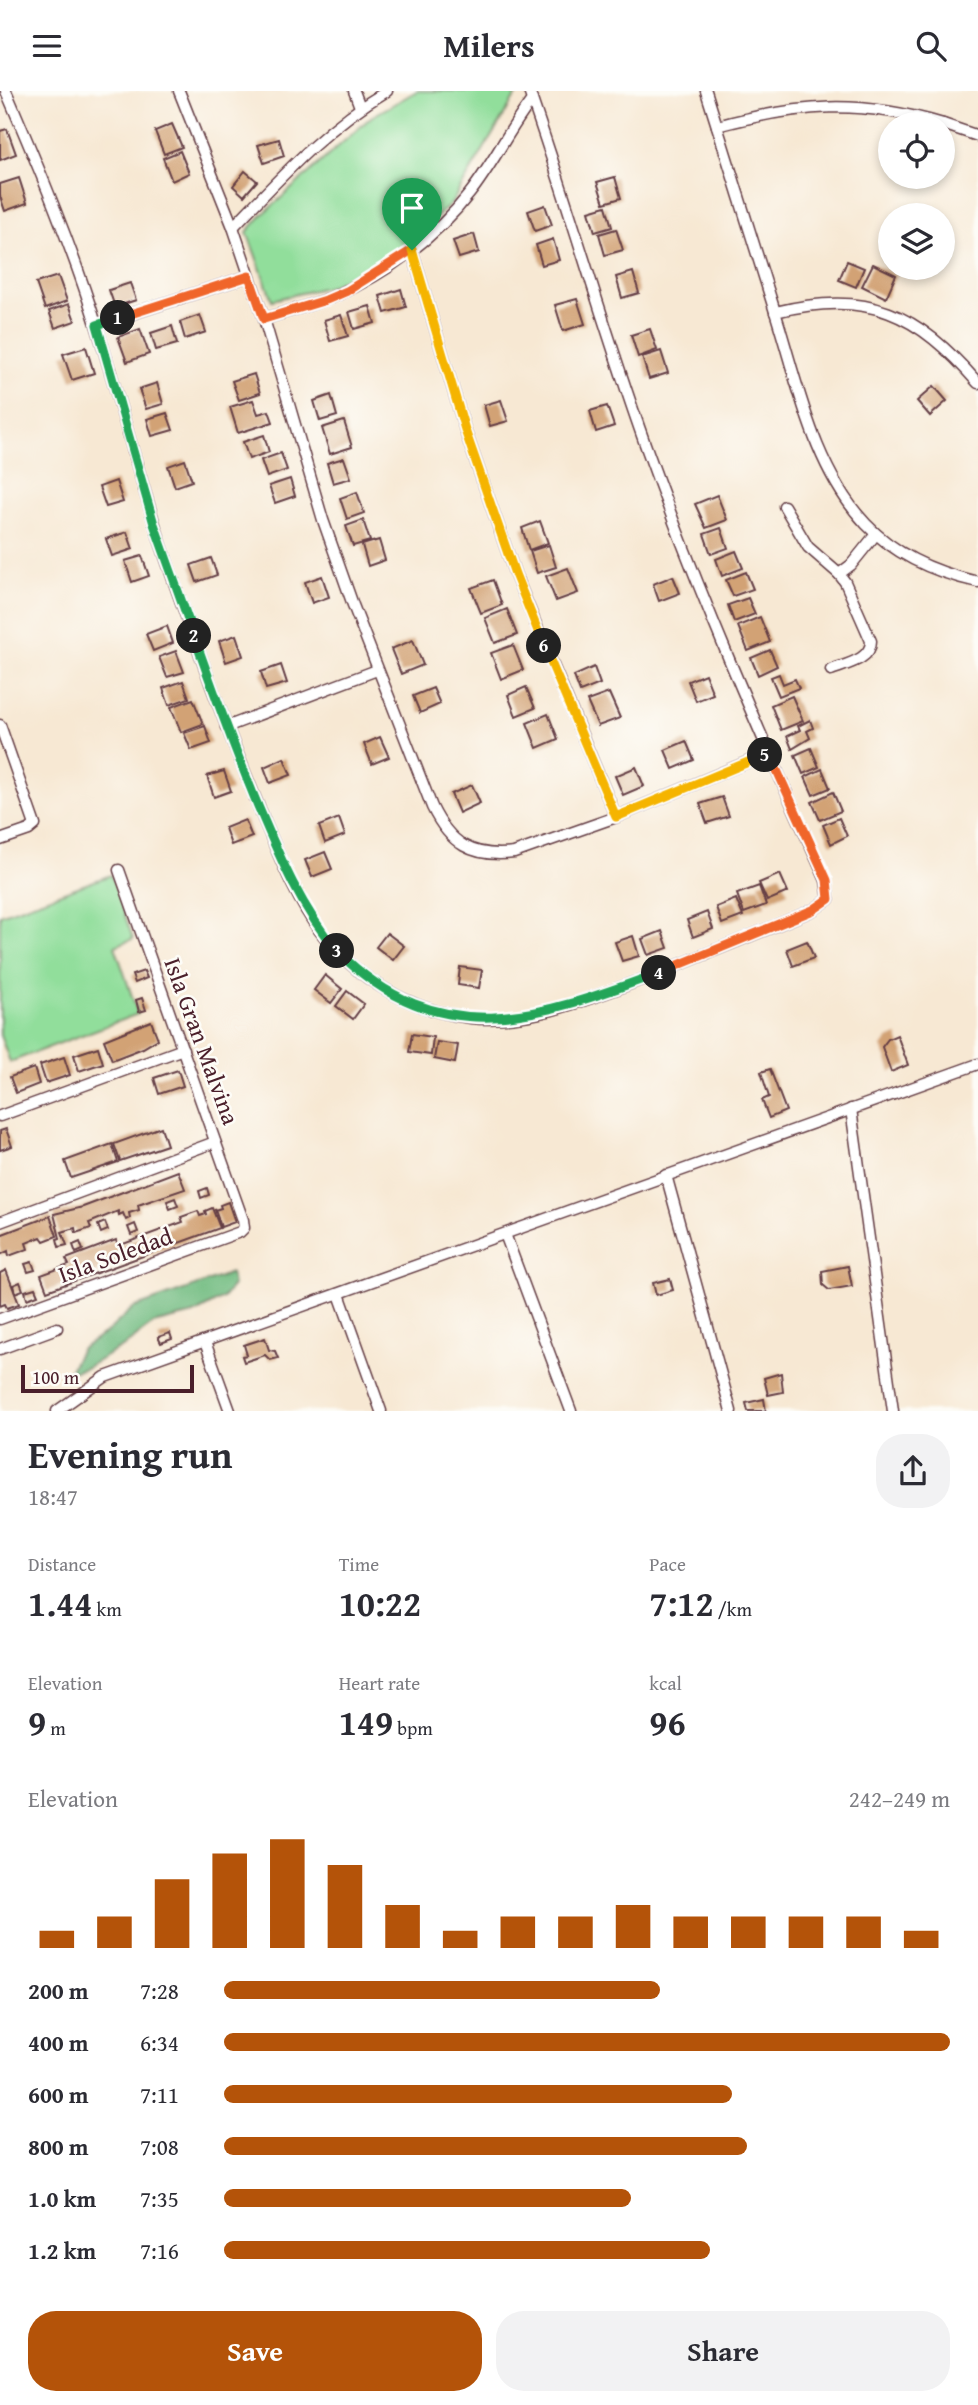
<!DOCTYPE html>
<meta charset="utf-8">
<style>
:root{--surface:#fff;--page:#f2f2f3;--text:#2b2b33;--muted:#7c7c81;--accent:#b45309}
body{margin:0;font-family:"Gentium Book Plus",serif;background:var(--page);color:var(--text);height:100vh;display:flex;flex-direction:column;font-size:26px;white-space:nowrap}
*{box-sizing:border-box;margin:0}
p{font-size:23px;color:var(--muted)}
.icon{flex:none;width:38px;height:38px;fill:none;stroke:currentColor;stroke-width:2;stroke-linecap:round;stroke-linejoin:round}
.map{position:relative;height:1320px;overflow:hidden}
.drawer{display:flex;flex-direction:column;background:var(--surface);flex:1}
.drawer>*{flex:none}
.fabs{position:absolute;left:878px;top:21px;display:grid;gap:14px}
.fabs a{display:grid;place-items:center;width:77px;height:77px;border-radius:50%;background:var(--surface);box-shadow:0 4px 10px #0003;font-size:35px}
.scale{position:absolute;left:21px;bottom:18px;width:173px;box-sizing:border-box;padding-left:7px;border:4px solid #4a1f2b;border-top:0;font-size:19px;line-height:24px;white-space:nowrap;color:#4a1f2b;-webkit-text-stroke:5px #fdfcf7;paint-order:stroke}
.pin{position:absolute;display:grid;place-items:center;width:60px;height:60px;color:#fff;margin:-72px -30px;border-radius:50% 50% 50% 0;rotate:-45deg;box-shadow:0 0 7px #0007}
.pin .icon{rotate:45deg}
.km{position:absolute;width:35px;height:35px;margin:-18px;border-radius:50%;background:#222;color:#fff;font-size:19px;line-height:35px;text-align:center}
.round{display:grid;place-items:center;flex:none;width:74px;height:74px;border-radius:28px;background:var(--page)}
.headline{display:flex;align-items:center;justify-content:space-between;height:119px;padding:0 28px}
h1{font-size:38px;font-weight:800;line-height:52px}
.stats{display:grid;grid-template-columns:repeat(3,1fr);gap:10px;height:119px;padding:7px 28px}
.stats div{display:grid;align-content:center}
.stats b{font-size:35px;font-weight:800}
.stats small{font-size:19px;font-weight:400}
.stats p{font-size:19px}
.chart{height:196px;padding:14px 28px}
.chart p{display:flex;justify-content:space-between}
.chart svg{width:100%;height:126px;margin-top:7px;stroke:var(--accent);stroke-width:6}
.cta{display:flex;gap:14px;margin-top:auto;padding:14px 28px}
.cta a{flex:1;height:80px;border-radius:28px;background:var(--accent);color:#fff;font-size:28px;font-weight:800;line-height:80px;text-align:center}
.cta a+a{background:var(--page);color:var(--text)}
ul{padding:0 28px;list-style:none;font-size:23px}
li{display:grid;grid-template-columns:112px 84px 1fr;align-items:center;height:52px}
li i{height:18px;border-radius:9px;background:var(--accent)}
header{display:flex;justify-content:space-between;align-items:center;height:91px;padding:0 28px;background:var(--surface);font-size:32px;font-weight:800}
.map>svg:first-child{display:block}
</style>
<header><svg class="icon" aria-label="menu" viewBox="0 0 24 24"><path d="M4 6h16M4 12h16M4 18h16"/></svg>Milers<svg class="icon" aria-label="search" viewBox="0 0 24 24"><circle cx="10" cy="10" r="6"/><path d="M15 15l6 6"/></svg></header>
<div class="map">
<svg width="978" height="1320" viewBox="0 0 978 1320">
<rect width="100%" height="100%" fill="#fdfcf7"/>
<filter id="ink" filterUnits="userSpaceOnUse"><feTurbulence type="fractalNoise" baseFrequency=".0143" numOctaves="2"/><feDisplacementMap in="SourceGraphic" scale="14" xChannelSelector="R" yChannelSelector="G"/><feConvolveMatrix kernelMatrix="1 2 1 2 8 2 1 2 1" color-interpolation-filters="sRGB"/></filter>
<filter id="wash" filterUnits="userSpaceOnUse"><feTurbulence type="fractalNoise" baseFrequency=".00686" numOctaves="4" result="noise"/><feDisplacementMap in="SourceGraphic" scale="28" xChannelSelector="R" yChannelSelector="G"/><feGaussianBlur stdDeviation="1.57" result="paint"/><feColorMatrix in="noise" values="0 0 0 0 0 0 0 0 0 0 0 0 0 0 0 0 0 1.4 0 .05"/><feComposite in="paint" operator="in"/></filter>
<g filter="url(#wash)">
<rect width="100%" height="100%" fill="#f7e8d3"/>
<g fill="#91de9b" stroke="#6e7e63" stroke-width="2">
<path d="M417 0H515L516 4 451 113 396 161 331 195 272 209 247 141 261 125 371 26Z"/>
<path d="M111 784 133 848 115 855 138 923 10 971 0 944V824Z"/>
</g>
<path fill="#74bd83" stroke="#5f6e57" stroke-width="2" d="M231 1182 233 1195 223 1207 194 1223 153 1233 124 1255 85 1277 68 1282 81 1258 107 1241 133 1217Z"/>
<g id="blocks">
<g fill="#d2a275">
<path d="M172 33 182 56 164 63 155 40Z"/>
<path d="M7 38 16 63 0 69V40Z"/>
<path d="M279 48 284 65 264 72 258 54Z"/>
<path d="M180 60 189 82 172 90 163 67Z"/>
<path d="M245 80 257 90 244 105 233 95Z"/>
<path d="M615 86 621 107 604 112 597 91Z"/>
<path d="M19 87 27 112 5 120 0 105V93Z"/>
<path d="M545 114 552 134 535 140 528 120Z"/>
<path d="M606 115 612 136 595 141 589 120Z"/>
<path d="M616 138 623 159 605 164 599 143Z"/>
<path d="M474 143 479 161 459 167 453 150Z"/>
<path d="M553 148 559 169 542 174 536 154Z"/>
<path d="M847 170 864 177 856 196 839 189Z"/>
<path d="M873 173 896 184 886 207 862 195Z"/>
<path d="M633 181 639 202 622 207 616 186Z"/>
<path d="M58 185 67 210 45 218 36 192Z"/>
<path d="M130 192 136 209 115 216 109 199Z"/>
<path d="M401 198 406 216 385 222 380 205Z"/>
<path d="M577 208 585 233 563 240 555 214Z"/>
<path d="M69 213 75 230 55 237 49 220Z"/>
<path d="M370 215 375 232 354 238 349 221Z"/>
<path d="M200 224 206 241 185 248 180 231Z"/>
<path d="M341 224 348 245 330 250 324 229Z"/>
<path d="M172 235 177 253 156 259 151 242Z"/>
<path d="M140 238 149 263 127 271 118 246Z"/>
<path d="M650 238 657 259 638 266 631 244Z"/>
<path d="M86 256 94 282 72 289 63 263Z"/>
<path d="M661 260 668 282 649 288 642 266Z"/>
<path d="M254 283 260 302 239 309 232 290Z"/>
<path d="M157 292 163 313 146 318 139 298Z"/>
<path d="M934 295 947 310 930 325 917 310Z"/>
<path d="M331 304 337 325 320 330 314 310Z"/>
<path d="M253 309 258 323 269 320 273 331 238 342 230 316Z"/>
<path d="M501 309 508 330 490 335 484 314Z"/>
<path d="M607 315 614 335 596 341 590 320Z"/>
<path d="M167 322 173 339 152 345 147 328Z"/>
<path d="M344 330 352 356 330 363 322 337Z"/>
<path d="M264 344 269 361 249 368 243 351Z"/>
<path d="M281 362 287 379 267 386 261 369Z"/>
<path d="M344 367 351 387 333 392 327 372Z"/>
<path d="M185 369 192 390 175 396 168 375Z"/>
<path d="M290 388 295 405 275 412 269 395Z"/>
<path d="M116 390 123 411 106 416 99 396Z"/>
<path d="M357 401 364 422 347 428 340 407Z"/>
<path d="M717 404 727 429 706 437 695 413Z"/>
<path d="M363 429 370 450 353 455 346 435Z"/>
<path d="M540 430 548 452 529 459 522 437Z"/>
<path d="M721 437 728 457 711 463 704 443Z"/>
<path d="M127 441 133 458 112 465 106 448Z"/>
<path d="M379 449 385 469 368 475 362 454Z"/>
<path d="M549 454 556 476 537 482 530 460Z"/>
<path d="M736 460 743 477 722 485 716 468Z"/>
<path d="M142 465 149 485 132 491 125 470Z"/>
<path d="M211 467 217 484 197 491 191 474Z"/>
<path d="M568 477 578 502 556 510 546 485Z"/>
<path d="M746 481 753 498 733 505 726 489Z"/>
<path d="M322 485 329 506 312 512 305 491Z"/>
<path d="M673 485 680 502 659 510 653 493Z"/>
<path d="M493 489 502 514 481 522 471 497Z"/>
<path d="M748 507 755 523 734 531 728 514Z"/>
<path d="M507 518 517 544 495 552 485 527Z"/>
<path d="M760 526 770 551 748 560 738 535Z"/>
<path d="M167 535 173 552 153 560 146 543Z"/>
<path d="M236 544 243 565 226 571 219 550Z"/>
<path d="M413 549 423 574 401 583 391 558Z"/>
<path d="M513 554 523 579 501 588 491 562Z"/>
<path d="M770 559 777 575 758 584 751 567Z"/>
<path d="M176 560 184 581 167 586 159 566Z"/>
<path d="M281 574 287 592 266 598 261 581Z"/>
<path d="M594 576 600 593 580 601 574 585Z"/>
<path d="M705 583 713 603 696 610 688 590Z"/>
<path d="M779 583 783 593 795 588 799 597 779 605 771 586Z"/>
<path d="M183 590 189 607 169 614 163 597Z"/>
<path d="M526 596 535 617 516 625 508 604Z"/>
<path d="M433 597 440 613 420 622 413 605Z"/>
<path d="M609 602 620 627 598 635 587 610Z"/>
<path d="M792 605 803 630 781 639 771 614Z"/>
<path d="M193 608 203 633 181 641 171 616Z"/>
<path d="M548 623 558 648 537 657 527 632Z"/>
<path d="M810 629 813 637 807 640 810 647 792 658 787 645 800 639 798 635Z"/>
<path d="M205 635 211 652 191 659 184 642Z"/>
<path d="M380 646 389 666 372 673 364 653Z"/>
<path d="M686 650 694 669 673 678 665 659Z"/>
<path d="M811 657 819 676 803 683 795 664Z"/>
<path d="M284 667 291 684 270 692 264 676Z"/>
<path d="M636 676 644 695 623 704 615 685Z"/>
<path d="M822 678 830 697 813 704 805 686Z"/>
<path d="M224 680 231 700 214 706 207 685Z"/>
<path d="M472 694 480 712 459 722 451 703Z"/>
<path d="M833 701 841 720 820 729 812 711Z"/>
<path d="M722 706 729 725 707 732 700 713Z"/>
<path d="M339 727 345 744 325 752 319 735Z"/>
<path d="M839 727 847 745 831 753 823 734Z"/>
<path d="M245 729 252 746 231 754 225 737Z"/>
<path d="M325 761 332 778 312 786 305 769Z"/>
<path d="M780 783 788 801 767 810 759 792Z"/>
<path d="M759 795 766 814 744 822 737 803Z"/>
<path d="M736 808 743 825 722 833 716 816Z"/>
<path d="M707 821 713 838 693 846 687 829Z"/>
<path d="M662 840 668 857 648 864 642 848Z"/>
<path d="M387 842 404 855 393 869 376 856Z"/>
<path d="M633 845 639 865 622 870 615 851Z"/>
<path d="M807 850 814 867 793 875 787 858Z"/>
<path d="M460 876 482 879 479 897 458 894Z"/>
<path d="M144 880 147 887 135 892 132 884Z"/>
<path d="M325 884 342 898 331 912 314 899Z"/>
<path d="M347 900 364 913 353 928 336 915Z"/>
<path d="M142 907 146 919 139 921 136 909Z"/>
<path d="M151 930 158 948 143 957 112 969 104 949Z"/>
<path d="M412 943 433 946 431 964 409 961Z"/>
<path d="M897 944 908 974 891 981 882 956 888 948Z"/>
<path d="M437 951 458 954 455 972 434 968Z"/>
<path d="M98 956 103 972 79 980 74 964Z"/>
<path d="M64 966 70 984 46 992 40 974Z"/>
<path d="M34 977 39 993 16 1002 10 986Z"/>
<path d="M770 978 786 1020 769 1027 762 1009 769 1006 761 981Z"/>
<path d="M178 979 183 995 159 1003 154 987Z"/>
<path d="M161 1036 167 1054 120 1070 114 1053Z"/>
<path d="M6 1038 12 1055 0 1059V1040Z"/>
<path d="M112 1053 118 1071 71 1087 65 1070Z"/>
<path d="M178 1080 185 1098 138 1114 139 1119 129 1122 130 1127 126 1129 123 1122 119 1124 118 1120 89 1132 91 1137 76 1142 75 1137 62 1141 67 1154 59 1156 57 1148 60 1147 54 1123 83 1116Z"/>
<path d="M207 1097 209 1104 201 1107 199 1100Z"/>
<path d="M175 1107 178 1115 170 1118 167 1110Z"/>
<path d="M228 1111 235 1131 221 1136 215 1119 221 1117 220 1114Z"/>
<path d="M212 1117 220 1137 47 1200 41 1184 69 1174 66 1168 116 1149 118 1155 183 1131 181 1126 198 1120 200 1125 206 1123 205 1120Z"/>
<path d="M50 1125 57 1145 44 1150 41 1146 26 1152 28 1158 9 1165 8 1160 0 1164V1144Z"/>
<path d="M105 1131 108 1139 101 1142 98 1134Z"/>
<path d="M135 1133 138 1141 131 1144 128 1136Z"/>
<path d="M80 1151 83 1159 76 1162 73 1154Z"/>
<path d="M32 1171 35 1179 28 1181 25 1173Z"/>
<path d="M848 1175 852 1195 829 1199 823 1194 822 1180Z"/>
<path d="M6 1179 19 1213 7 1217 5 1213 0 1215V1182Z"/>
<path d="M670 1188 673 1199 656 1204 653 1192Z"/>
<path d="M20 1191 23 1199 15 1202 13 1194Z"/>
<path d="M35 1197 38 1204 27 1208 25 1200Z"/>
<path d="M170 1242 172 1248 161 1252 158 1246Z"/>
<path d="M265 1247 269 1259 275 1260 278 1267 270 1269 265 1264 244 1271 242 1265 247 1264 244 1254Z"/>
<path d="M781 1282 783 1301 768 1304 764 1287Z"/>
<path d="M764 1308 766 1320H748L746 1312Z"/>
</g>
</g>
</g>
<g filter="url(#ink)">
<use href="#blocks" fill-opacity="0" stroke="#643d44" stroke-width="2"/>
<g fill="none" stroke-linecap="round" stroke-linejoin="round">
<g stroke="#643d44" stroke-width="13">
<g id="street">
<path d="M6 0C39 77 72 156 97 236 117 301 134 366 154 431 171 486 192 540 211 594 228 640 246 684 264 729 280 766 295 806 319 839 356 888 410 920 471 927 530 933 592 907 646 887 702 865 758 842 813 819L829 808 826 789C761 646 698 501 645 353 603 236 570 117 529 0"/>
<path d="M179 0 233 136 264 228 323 429 353 514 432 716C450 753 472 767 514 762L616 726 769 662"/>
<path d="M354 0 360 16"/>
<path d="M706 0C729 75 753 149 776 224 798 294 814 378 866 433 895 464 937 482 978 491"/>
<path d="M943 33 978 45"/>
<path d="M717 35C800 13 859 8 943 33"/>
<path d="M233 136C281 86 327 35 387 0"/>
<path d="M412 159 466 342 515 483 616 726"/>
<path d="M775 221C869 199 916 221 978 292"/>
<path d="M264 228C288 220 313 214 335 205 386 183 436 146 470 102 493 73 509 38 532 9"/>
<path d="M97 234 249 185"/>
<path d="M784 415 808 456 839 483 845 491 871 550C871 569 846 573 831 579"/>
<path d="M839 483 851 474 876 443"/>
<path d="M0 634 35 734 29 739 0 749"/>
<path d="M226 636 377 579"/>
<path d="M851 1018 893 1320"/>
<path d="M0 1025 183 958"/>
<path d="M666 1084 731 1320"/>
<path d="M0 1131 215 1051"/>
<path d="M505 1143 571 1320"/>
<path d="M339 1203 381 1320"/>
<path d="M0 1228 240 1141 244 1137 243 1129 119 779"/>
<path d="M205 1251 230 1320"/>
<path d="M0 1258 57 1237"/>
<path d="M57 1320 105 1286 978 973"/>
</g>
</g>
<use href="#street" stroke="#fff" stroke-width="10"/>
</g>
</g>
<g fill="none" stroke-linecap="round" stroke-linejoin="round" filter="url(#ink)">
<g stroke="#fff" stroke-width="14">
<path id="split-1" d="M118 227 249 185 264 228 326 209 347 200 412 159"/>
</g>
<g stroke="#fff" stroke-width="14">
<path id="split-2" d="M118 227 97 234 154 433 194 545"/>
</g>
<g stroke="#fff" stroke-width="14">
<path id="split-3" d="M194 545C214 602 235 659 258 715 280 767 301 817 337 860"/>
</g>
<g stroke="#fff" stroke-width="14">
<path id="split-4" d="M337 860C440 962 539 927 659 882"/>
</g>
<g stroke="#fff" stroke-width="14">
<path id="split-5" d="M659 882 813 819 829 808 827 789 769 662 765 664"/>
</g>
<g stroke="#fff" stroke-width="14">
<path id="split-6" d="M544 555 616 726 765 664"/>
</g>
<g stroke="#fff" stroke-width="14">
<path id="split-7" d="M412 159 466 342 515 483 544 555"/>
</g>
<use href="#split-1" stroke="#f0652b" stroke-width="9"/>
<use href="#split-2" stroke="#22a559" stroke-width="9"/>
<use href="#split-3" stroke="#22a559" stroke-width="9"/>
<use href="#split-4" stroke="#22a559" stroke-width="9"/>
<use href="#split-5" stroke="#f0652b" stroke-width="9"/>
<use href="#split-6" stroke="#f5b400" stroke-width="9"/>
<use href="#split-7" stroke="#f5b400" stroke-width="9"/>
</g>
<g text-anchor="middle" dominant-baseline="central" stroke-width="5" stroke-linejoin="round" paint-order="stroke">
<g font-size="24" fill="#4a1f2b" stroke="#fdfcf7">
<text transform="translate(202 950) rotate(70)">Isla Gran Malvina</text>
<text transform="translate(115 1164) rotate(-20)">Isla Soledad</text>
</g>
</g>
</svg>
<div class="fabs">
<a><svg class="icon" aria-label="locate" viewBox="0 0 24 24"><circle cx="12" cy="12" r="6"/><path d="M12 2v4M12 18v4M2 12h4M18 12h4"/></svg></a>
<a><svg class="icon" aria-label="layers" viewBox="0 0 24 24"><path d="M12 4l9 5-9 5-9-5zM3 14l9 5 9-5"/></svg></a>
</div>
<div class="scale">100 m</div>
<div class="pin" style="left:412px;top:159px;background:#1e9e55"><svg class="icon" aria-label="arrive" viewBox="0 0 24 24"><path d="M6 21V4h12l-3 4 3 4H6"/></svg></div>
<b class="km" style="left:118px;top:227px">1</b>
<b class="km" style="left:194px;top:545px">2</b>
<b class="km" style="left:337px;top:860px">3</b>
<b class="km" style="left:659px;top:882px">4</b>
<b class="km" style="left:765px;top:664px">5</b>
<b class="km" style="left:544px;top:555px">6</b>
</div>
<section class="drawer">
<div class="headline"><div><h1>Evening run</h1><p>18:47</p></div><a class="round"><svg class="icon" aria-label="share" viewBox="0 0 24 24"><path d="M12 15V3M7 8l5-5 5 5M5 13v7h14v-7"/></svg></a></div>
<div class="stats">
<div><p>Distance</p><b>1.44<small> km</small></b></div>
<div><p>Time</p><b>10:22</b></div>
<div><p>Pace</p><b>7:12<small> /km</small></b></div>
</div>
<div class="stats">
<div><p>Elevation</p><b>9<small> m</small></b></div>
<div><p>Heart rate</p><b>149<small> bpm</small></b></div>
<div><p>kcal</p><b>96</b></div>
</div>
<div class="chart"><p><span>Elevation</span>242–249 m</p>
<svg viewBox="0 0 160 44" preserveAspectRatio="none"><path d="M5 44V38M15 44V33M25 44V20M35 44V11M45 44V6M55 44V15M65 44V29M75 44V38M85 44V33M95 44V33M105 44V29M115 44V33M125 44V33M135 44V33M145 44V33M155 44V38"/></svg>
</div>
<ul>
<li><b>200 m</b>7:28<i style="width:60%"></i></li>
<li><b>400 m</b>6:34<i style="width:100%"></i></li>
<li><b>600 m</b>7:11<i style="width:70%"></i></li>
<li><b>800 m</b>7:08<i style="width:72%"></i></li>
<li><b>1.0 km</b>7:35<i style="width:56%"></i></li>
<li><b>1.2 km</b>7:16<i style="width:67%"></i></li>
</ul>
<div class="cta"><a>Save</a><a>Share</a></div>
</section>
